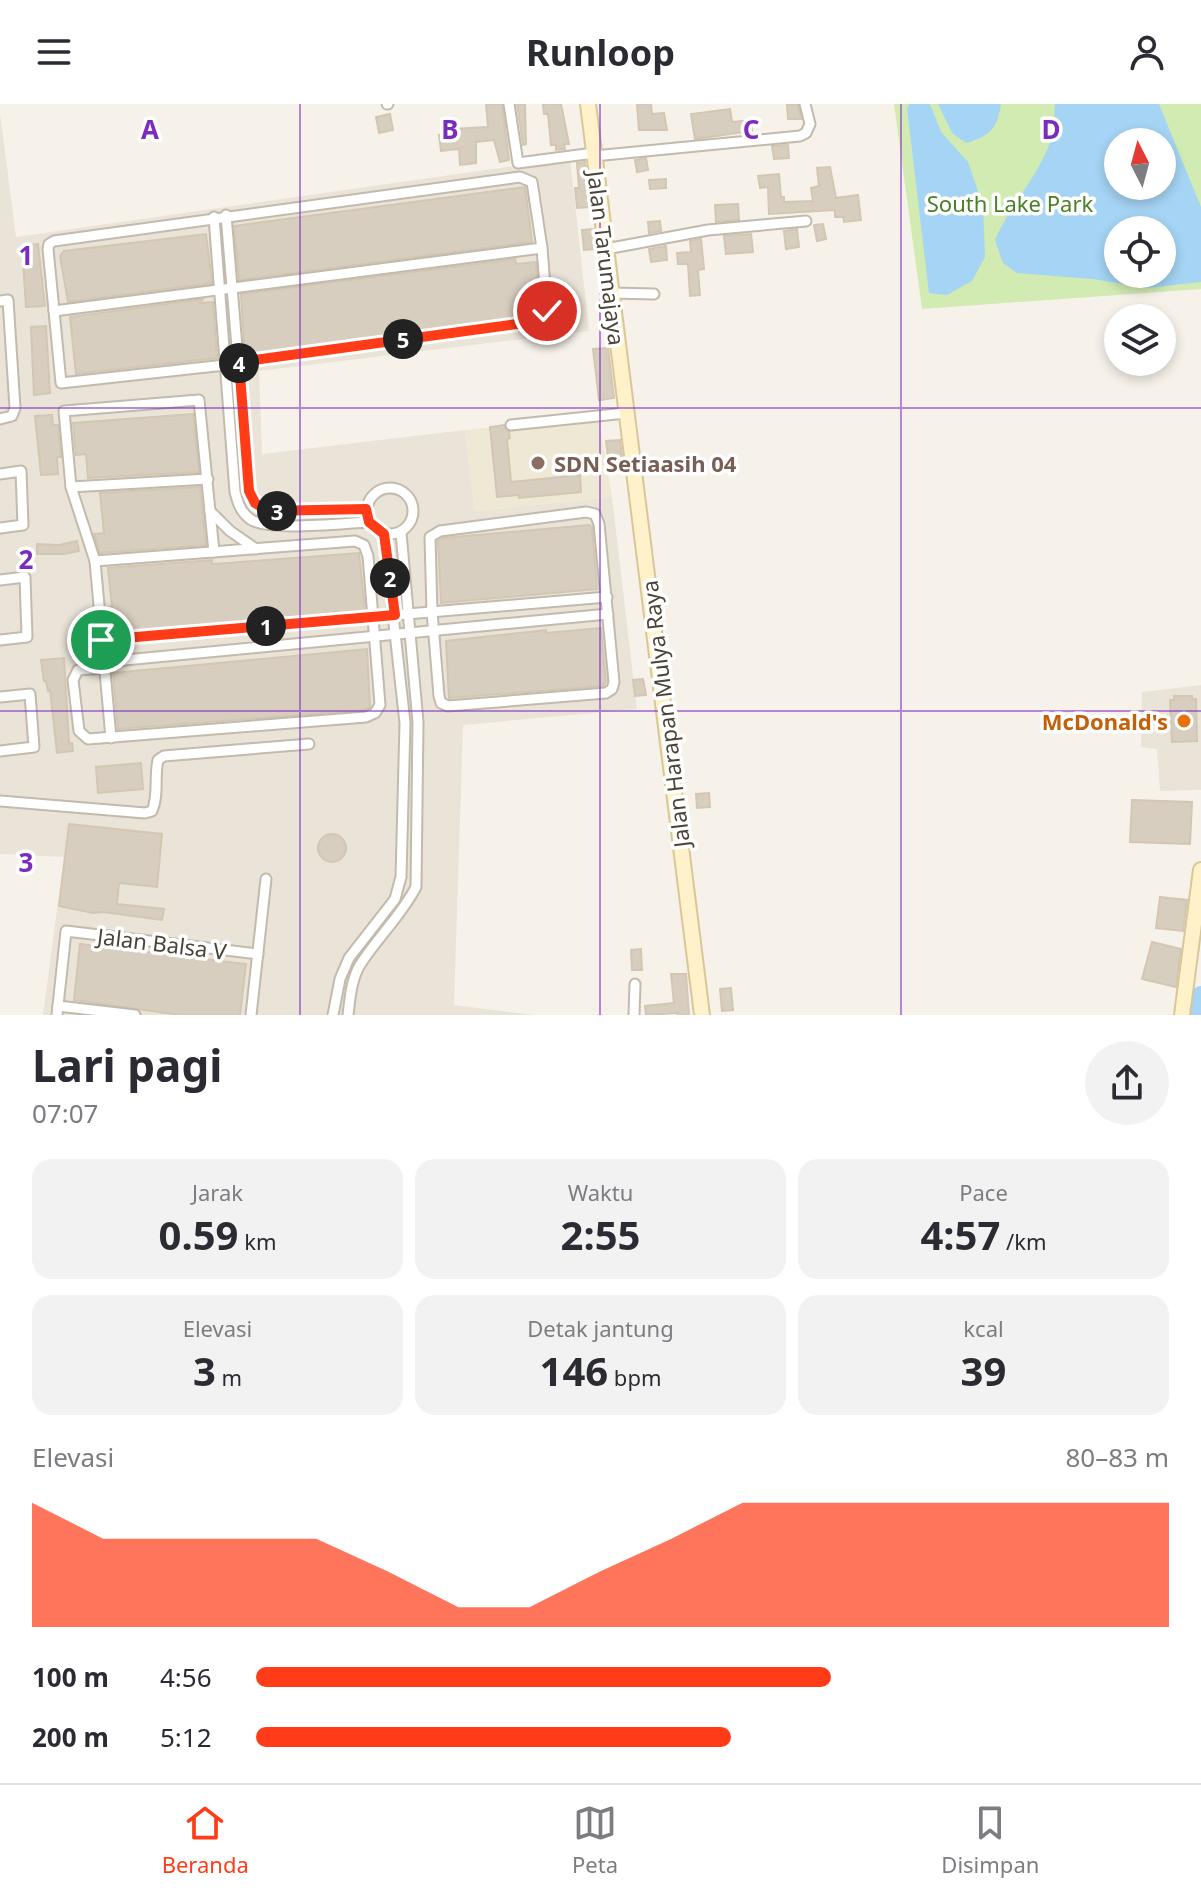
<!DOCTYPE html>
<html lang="id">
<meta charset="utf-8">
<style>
:root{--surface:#fff;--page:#f2f2f3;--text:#2b2b33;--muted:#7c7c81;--line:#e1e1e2;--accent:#ff3b18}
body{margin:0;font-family:"Noto Sans",sans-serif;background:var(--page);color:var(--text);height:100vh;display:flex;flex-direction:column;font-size:30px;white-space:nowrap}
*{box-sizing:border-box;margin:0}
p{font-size:26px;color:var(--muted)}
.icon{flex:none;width:44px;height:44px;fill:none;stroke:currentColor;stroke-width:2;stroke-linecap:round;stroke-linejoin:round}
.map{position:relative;height:911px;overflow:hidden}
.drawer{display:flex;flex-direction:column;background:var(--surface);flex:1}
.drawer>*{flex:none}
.needle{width:52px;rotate:354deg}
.controls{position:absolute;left:1104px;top:24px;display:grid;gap:16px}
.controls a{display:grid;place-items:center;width:72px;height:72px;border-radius:50%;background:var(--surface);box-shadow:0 4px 12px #0003;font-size:40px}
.pin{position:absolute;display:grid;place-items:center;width:68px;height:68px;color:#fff;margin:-34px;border:4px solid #fff;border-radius:50%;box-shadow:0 2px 8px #0007}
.km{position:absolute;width:40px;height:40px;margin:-20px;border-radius:50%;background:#222;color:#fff;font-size:22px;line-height:40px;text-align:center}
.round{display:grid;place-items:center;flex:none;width:84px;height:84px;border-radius:42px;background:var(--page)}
.overview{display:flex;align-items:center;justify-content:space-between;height:136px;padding:0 32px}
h1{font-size:44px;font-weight:700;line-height:60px}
.stats{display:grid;grid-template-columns:repeat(3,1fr);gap:12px;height:136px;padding:8px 32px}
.stats div{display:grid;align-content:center;border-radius:20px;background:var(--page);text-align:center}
.stats b{font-size:40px;font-weight:700}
.stats small{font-size:22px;font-weight:400}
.stats p{font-size:22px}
.chart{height:224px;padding:16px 32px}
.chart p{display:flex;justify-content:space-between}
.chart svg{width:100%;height:144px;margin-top:8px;fill:var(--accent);opacity:.7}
ul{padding:0 32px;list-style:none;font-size:26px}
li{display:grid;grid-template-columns:128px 96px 1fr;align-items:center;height:60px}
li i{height:20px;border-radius:10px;background:var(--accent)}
header{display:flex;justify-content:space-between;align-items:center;height:104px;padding:0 32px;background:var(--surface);font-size:36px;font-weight:700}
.tabs{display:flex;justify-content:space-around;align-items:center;height:112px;border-top:2px solid var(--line);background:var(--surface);font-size:22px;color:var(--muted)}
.tabs a{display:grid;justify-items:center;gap:4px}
.tabs .current{color:var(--accent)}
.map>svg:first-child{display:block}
</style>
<header><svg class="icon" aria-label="menu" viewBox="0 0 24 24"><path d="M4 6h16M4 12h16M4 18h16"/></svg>Runloop<svg class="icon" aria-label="person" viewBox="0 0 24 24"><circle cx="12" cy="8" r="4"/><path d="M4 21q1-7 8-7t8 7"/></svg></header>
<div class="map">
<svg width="1201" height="911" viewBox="0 0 1201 911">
<rect width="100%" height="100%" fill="#f6f2ea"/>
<g fill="#eae4d8">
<path d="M0 9 16 133 570 54 589 227 259 267 262 350 465 326 475 407 612 393 637 605 463 621 454 901 534 911H43L64 753 0 750Z"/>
<path d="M1201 581V686L1160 687 1157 645 1141 643 1142 588Z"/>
</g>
<path fill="#efe8d4" d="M598 311 612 393 475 407 465 326Z"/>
<path fill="#d1ebb2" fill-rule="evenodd" d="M894 0H1201V185L922 205ZM1118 38H1162V82H1118ZM1118 126H1162V170H1118Z"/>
<g fill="#a5d4f4" fill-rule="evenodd">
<path d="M910 0H930L941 28 968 58 983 102 985 153 972 177 947 191 929 189 907 4Z"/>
<path d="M938 0H1001C997 25 990 32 966 39L952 29Z"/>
<path d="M1055 0H1159L1201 103V178L1148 184 1092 175 1017 169 1003 159 995 136C1011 98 1045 66 1054 25 1055 17 1054 8 1055 0ZM1162 38V82H1118V38ZM1162 126V170H1118V126Z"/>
</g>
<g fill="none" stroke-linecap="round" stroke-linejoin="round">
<path stroke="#a5d4f4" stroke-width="20" d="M1198 911 1201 892"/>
</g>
<g fill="#d8cebf" stroke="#d3c6b2" stroke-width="2">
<path d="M486 0H502L509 56 500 58 494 36 476 38V59L460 61 459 45 441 47 439 31 454 30 453 25 488 23Z"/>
<path d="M517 0H525L526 40 523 41Z"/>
<path d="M543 0H561L569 40H564L565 45 556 46V41H551L548 10H544Z"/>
<path d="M637 0H651L652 10 664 9 667 26H639Z"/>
<path d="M787 0H798L801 15H788Z"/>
<path d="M730 5 732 18 751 16 752 27 695 35 691 10Z"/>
<path d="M390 10 393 26 379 29 376 13Z"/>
<path d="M788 41 789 54 774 55 772 42Z"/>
<path d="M646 54 648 66 637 68 635 56Z"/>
<path d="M585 58 590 103 577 104 575 84H579L577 59Z"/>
<path d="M830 63 836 94 858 91 861 116 844 118 843 113H835V106L769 110 768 83 760 84 758 72 779 70 781 93H784V98L813 97 811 84 819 82 817 64Z"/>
<path d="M666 75V84L650 85 649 76Z"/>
<path d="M525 83 532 138 239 176 234 122Z"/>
<path d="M738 100 739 116 716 118 715 101Z"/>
<path d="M660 117 661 127 649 129 648 118Z"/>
<path d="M823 120 826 135 817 137 814 121Z"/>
<path d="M594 125 596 145 584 146 582 126Z"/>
<path d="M797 125 799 143 786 145 784 127Z"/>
<path d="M206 130 212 179 68 198 60 152 64 147Z"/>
<path d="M751 130 753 148 726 150 724 132Z"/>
<path d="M701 135 704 165 698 166 700 191 690 192 688 160H678L677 149 691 148 690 137Z"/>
<path d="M38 140 45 202 26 203 22 142Z"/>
<path d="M666 142 667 156 651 158 649 145Z"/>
<path d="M515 155 516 160 536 158 539 206 536 210 245 251 241 190Z"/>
<path d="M203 195 200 199 213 198 217 254 76 270 70 213Z"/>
<path d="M46 222 50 289 34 291 31 223Z"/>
<path d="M608 244 614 294 599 296 593 245Z"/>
<path d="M193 310 199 368 88 374 86 350 76 351 73 319Z"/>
<path d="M52 311 53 321H58L61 353H57L58 370 41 371 35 312Z"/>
<path d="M504 321 509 328 510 334 507 335 511 378 580 371 581 388 519 394V391L497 393 490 323Z"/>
<path d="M620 336 622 353 608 354 606 337Z"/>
<path d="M200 383 206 441 100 449 94 430 104 429 100 389Z"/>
<path d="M589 421 592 423 597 485 441 499 438 437 443 434Z"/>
<path d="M77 437 79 447 64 450H37V440L59 441Z"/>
<path d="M359 449 365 506 110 528 108 503H112L108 464 212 456V460L228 459Z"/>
<path d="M601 524 606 578 603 582 449 594 446 537 546 526V529Z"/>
<path d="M367 545 370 603 364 606 118 625 113 569Z"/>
<path d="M64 554 69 639H72L73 647 57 649 50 586 48 587 46 577H44L41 556Z"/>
<path d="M643 575 646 591 635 592 633 576Z"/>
<path d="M1174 592H1192V595H1196L1197 637 1172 638 1170 596H1174Z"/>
<path d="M141 659 143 685 98 689 96 663Z"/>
<path d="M709 689 710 703 697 704 696 690Z"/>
<path d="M1132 696 1192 698 1190 740 1130 738Z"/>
<path d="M69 720 162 730 157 783 119 779 117 800 164 805 162 816 103 808 93 809 59 802Z"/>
<circle cx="332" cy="744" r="14"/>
<path d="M1160 793 1187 796 1183 827 1156 824Z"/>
<path d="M1152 838 1181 845 1176 883 1142 875Z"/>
<path d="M80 840 246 860 240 911H180L74 896Z"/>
<path d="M641 845 642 866H632L631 846Z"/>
<path d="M671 870H686L689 911H678L677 909 646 911 645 902 674 899Z"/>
<path d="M731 884 733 906 722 907 720 885Z"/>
</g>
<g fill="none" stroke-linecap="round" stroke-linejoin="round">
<g stroke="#c2baac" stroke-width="13">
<g id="street">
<path d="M387 0H388"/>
<path d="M509 0 518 59 594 49"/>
<path d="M594 52 800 32 806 29 810 20 805 0"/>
<path d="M520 73 532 78 542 144 547 207 544 213 539 217 225 261 61 279 48 145 49 140 54 137Z"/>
<path d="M226 111 249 387 255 399 268 407 366 405"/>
<path d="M214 113 235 388C238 399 240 407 250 415 268 428 344 419 369 418"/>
<path d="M606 145 708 126 806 117"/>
<path d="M612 189 654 190"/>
<path d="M0 197 8 196 15 304 12 312 0 315"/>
<path d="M54 207 542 144"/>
<path d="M511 321 626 309"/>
<path d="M0 370 21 367 23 421 0 424"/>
<path d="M71 383 208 375"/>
<circle cx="390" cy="407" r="23"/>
<path d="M210 407 230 427 256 445"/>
<path d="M586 408 595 410 599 420 614 578 612 585 606 589 448 602 441 599 439 592 432 508 430 433 440 427Z"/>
<path d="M95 457 355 437 364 441 368 452 380 601 375 609 366 613 88 635 79 627 73 576 78 566 104 564"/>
<path d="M0 476 25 473 27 533 0 536"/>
<path d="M101 536 607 493"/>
<path d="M104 558 608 510"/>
<path d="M0 593 30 590 34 643 0 647"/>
<path d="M111 634 95 457 71 383 64 307 199 296 214 448"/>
<path d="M0 697 145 709 152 707C159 691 154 673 158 656L164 652 309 640"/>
<path d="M58 902 135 911"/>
<path d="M57 911 66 827 258 850"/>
<path d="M251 911 266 775"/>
<path d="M333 911 340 875 349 854 395 795 401 773 405 619 384 430"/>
<path d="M348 911C350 895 351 876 360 861 377 834 401 812 416 783L418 618 401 429"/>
<path d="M634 911 635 880"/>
</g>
</g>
<g stroke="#d7c799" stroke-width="18">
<g id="secondary">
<path d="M588 0 702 911"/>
<path d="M1182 911 1201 766"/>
</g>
</g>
<use href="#street" stroke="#fff" stroke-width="9"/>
<use href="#secondary" stroke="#fff2cb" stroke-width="14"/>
</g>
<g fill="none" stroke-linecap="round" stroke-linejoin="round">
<g stroke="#fff" stroke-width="16">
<path id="route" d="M101 536 395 511 384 430 369 418 366 405 268 407 255 399 249 387 239 258 539 217 547 207"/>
</g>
<use href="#route" stroke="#ff3b18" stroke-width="10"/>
</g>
<path fill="none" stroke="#7b2cbf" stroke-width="2" stroke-opacity="0.55" d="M300 0V911M600 0V911M901 0V911M0 304H1201M0 607H1201"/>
<circle fill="#8d6e63" stroke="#fff" stroke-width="3" cx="538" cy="359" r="8"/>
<circle fill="#e8710a" stroke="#fff" stroke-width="3" cx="1184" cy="617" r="8"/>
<g text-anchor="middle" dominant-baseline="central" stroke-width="7" stroke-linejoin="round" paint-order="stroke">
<g font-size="22" fill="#498027" stroke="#fff">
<text x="1010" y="99">South Lake Park</text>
</g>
<g font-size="22" fill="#4a4338" stroke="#fff">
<text transform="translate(607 154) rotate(83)">Jalan Tarumajaya</text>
<text transform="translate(665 610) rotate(-97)">Jalan Harapan Mulya Raya</text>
<text transform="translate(162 839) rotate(7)">Jalan Balsa V</text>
</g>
<g font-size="22" font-weight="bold" fill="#785e54" stroke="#fff" text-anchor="start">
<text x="554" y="359">SDN Setiaasih 04</text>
</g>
<g font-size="22" font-weight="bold" fill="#c56008" stroke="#fff" text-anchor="end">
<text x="1168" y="617">McDonald's</text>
</g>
</g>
<g font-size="26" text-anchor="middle" font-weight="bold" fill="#7b2cbf" stroke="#fff" stroke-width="7" stroke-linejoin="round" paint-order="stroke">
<text x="150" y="35">A</text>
<text x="450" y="35">B</text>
<text x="751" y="35">C</text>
<text x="1051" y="35">D</text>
<text x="26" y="161">1</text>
<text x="26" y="465">2</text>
<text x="26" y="768">3</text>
</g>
</svg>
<div class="controls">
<a><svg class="needle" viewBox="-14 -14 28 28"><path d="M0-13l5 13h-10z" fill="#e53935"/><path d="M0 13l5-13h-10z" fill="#7c7c81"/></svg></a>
<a><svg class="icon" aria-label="locate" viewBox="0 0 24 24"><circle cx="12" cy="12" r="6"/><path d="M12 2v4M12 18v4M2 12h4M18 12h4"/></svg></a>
<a><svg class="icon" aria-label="layers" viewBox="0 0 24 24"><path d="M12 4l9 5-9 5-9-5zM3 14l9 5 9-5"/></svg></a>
</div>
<div class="pin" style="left:101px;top:536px;background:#1e9e55"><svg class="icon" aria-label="arrive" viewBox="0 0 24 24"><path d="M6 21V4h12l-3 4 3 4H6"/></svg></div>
<div class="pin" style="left:547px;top:207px;background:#d93025"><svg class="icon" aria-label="check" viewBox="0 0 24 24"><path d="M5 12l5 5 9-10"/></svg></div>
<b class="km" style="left:266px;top:522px">1</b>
<b class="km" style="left:390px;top:474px">2</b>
<b class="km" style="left:277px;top:407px">3</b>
<b class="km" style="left:239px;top:259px">4</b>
<b class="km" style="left:403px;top:235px">5</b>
</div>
<section class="drawer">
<div class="overview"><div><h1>Lari pagi</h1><p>07:07</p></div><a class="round"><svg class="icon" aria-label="share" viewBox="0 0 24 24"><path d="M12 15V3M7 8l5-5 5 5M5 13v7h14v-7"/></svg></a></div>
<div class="stats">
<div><p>Jarak</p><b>0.59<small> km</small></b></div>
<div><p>Waktu</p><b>2:55</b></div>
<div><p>Pace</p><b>4:57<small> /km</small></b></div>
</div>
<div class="stats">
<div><p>Elevasi</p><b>3<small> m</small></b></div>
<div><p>Detak jantung</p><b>146<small> bpm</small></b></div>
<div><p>kcal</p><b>39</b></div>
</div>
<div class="chart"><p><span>Elevasi</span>80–83 m</p>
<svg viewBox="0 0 160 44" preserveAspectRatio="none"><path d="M0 44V6L10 17L20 17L30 17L40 17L50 27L60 38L70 38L80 27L90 17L100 6L110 6L120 6L130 6L140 6L150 6L160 6V44z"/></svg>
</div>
<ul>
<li><b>100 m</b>4:56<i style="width:63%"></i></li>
<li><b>200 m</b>5:12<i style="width:52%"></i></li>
</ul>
</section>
<nav class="tabs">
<a class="current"><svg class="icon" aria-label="home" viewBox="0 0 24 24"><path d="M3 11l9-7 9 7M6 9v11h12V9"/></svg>Beranda</a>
<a><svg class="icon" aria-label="map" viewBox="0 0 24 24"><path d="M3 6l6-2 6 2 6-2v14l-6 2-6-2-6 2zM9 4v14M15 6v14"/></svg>Peta</a>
<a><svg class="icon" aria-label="saved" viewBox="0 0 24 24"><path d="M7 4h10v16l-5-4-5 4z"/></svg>Disimpan</a>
</nav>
